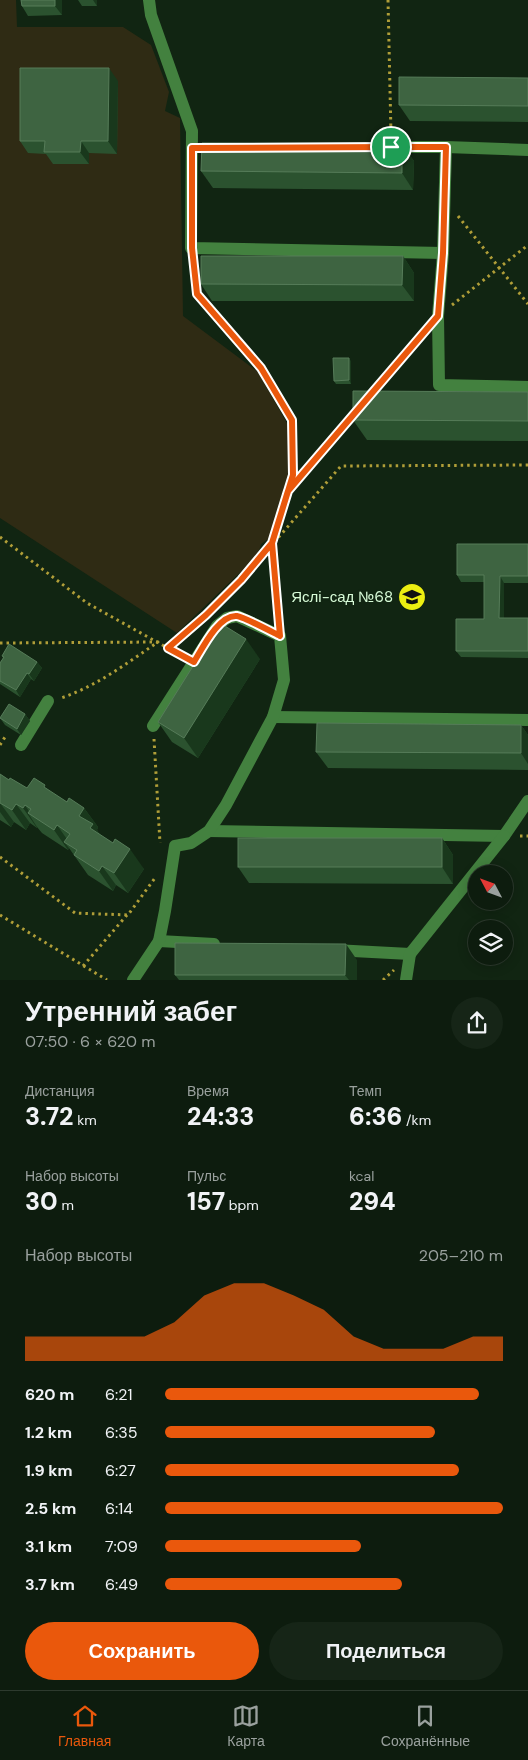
<!DOCTYPE html>
<html lang="ru">
<meta charset="utf-8">
<style>
:root{--surface:#0d1c0e;--page:#162517;--text:#f1f3f6;--muted:#9aa19e;--line:#2d3a2e;--accent:#ea580c}
body{margin:0;font-family:"DM Sans",sans-serif;background:var(--page);color:var(--text);height:100vh;display:flex;flex-direction:column;font-size:19px;white-space:nowrap}
*{box-sizing:border-box;margin:0}
p{font-size:16px;color:var(--muted)}
.icon{flex:none;width:28px;height:28px;fill:none;stroke:currentColor;stroke-width:2;stroke-linecap:round;stroke-linejoin:round}
.map{position:relative;height:980px;overflow:hidden}
.side{display:flex;flex-direction:column;background:var(--surface);flex:1}
.side>*{flex:none}
.needle{width:32px;rotate:311deg}
.fabs{position:absolute;left:468px;top:865px;display:grid;gap:10px}
.fabs a{display:grid;place-items:center;width:45px;height:45px;border-radius:50%;background:var(--surface);box-shadow:0 2px 12px #0003,0 0 0 1px var(--line);font-size:25px}
.pin{position:absolute;display:grid;place-items:center;width:42px;height:42px;color:#fff;margin:-21px;border:2px solid #fff;border-radius:50%;box-shadow:0 1px 5px #0007}
.round{display:grid;place-items:center;flex:none;width:52px;height:52px;border-radius:26px;background:var(--page)}
.headline{display:flex;align-items:center;justify-content:space-between;height:85px;padding:0 25px}
h1{font-size:28px;font-weight:800;line-height:38px}
.metrics{display:grid;grid-template-columns:repeat(3,1fr);gap:8px;height:85px;padding:5px 25px}
.metrics div{display:grid;align-content:center}
.metrics b{font-size:25px;font-weight:800}
.metrics small{font-size:14px;font-weight:400}
.metrics p{font-size:14px}
.chart{height:140px;padding:10px 25px}
.chart p{display:flex;justify-content:space-between}
.chart svg{width:100%;height:90px;margin-top:5px;fill:var(--accent);opacity:.7}
.cta{display:flex;gap:10px;margin-top:auto;padding:10px 25px}
.cta a{flex:1;height:58px;border-radius:30px;background:var(--accent);color:#fff;font-size:20px;font-weight:800;line-height:58px;text-align:center}
.cta a+a{background:var(--page);color:var(--text)}
ul{padding:0 25px;list-style:none;font-size:16px}
li{display:grid;grid-template-columns:80px 60px 1fr;align-items:center;height:38px}
li i{height:12px;border-radius:6px;background:var(--accent)}
.tab-bar{display:flex;justify-content:space-around;align-items:center;height:70px;border-top:1px solid var(--line);background:var(--surface);font-size:14px;color:var(--muted)}
.tab-bar a{display:grid;justify-items:center;gap:2px}
.tab-bar .on{color:var(--accent)}
.map>svg:first-child{display:block}
</style>
<div class="map">
<svg width="528" height="980" viewBox="0 0 528 980">
<rect width="100%" height="100%" fill="#112512"/>
<path fill="#2f2b14" d="M0 0H16L17 27H123L151 45 169 92 165 111 180 118 183 316 258 372 288 425V481L271 537 261 544 258 555 177 633 0 518Z"/>
<g fill="none" stroke-linecap="round" stroke-linejoin="round">
<g stroke="#b09e38" stroke-width="3" stroke-dasharray="2.5 4" stroke-linecap="butt">
<path d="M388 0 391 134"/>
<path d="M458 216 528 304"/>
<path d="M193 260 197 294 261 368 292 420 293 475 272 543 278 620"/>
<path d="M452 305 528 245"/>
<path d="M371 394 424 332"/>
<path d="M290 488 354 413"/>
<path d="M0 537 87 603 182 656"/>
<path d="M0 643 158 642C127 663 97 686 61 698"/>
<path d="M168 647 206 615 241 580 341 466 528 465"/>
<path d="M154 739 160 843"/>
<path d="M0 745 5 737"/>
<path d="M520 836H528"/>
<path d="M0 857 75 913 128 915 155 878"/>
<path d="M0 915 107 980"/>
<path d="M83 966 127 915"/>
<path d="M383 980 394 970"/>
</g>
<g stroke="#43813f" stroke-width="12">
<path d="M149 0 151 15 192 131 191 248 443 253"/>
<path d="M389 147H446"/>
<path d="M528 150 446 147 443 253 438 316 439 385 528 387"/>
<path d="M273 717 528 720"/>
<path d="M21 745 48 701"/>
<path d="M209 831 504 836 528 801"/>
<path d="M159 941 214 944"/>
<path d="M334 950 410 954 504 836"/>
<path d="M133 980 159 941 165 911 175 846 191 843 209 831 226 805 273 717 284 680 280 636 237 616 227 618 217 626 153 726"/>
<path d="M406 980 410 954"/>
</g>
</g>
<g fill="#2b522f">
<path d="M21 0H62V15L28 16 22 6Z"/>
<path d="M78 0H97V6H82Z"/>
<path d="M528 78V122L410 121 399 105Z"/>
<path d="M118 81 117 154 89 153V164H53L46 154 28 153 20 141Z"/>
<path d="M402 145 414 161 413 190 213 188 201 171Z"/>
<path d="M403 256 414 273V301H212L201 284Z"/>
<path d="M351 361V384H336L334 381Z"/>
<path d="M528 392V441L367 440 353 420Z"/>
<path d="M528 544V583H504V618H528V658L461 657 456 651 484 619V582H461L457 575Z"/>
<path d="M2 656 37 662 42 668 34 681 31 679 20 697 0 684V663L3 658Z"/>
<path d="M260 659 198 758 172 742 158 722Z"/>
<path d="M25 714 30 721 21 735 5 725 0 718Z"/>
<path d="M521 725 528 735V770L328 768 316 752Z"/>
<path d="M0 774 9 780 27 788 49 791 67 802 84 808 98 827 97 830 100 835 144 869 128 893 116 885 113 891 88 875 69 848 68 850 42 833 37 827V828L30 823 26 830 14 822 11 827 0 820Z"/>
<path d="M442 838 453 855V884L249 883 238 867Z"/>
<path d="M357 960V980H179L175 975Z"/>
</g>
<g fill="#19381c">
<path d="M55 0H62V15L55 6Z"/>
<path d="M93 0H97V6Z"/>
<path d="M109 68 118 81 117 154 108 141Z"/>
<path d="M81 141 89 153V164L80 152Z"/>
<path d="M402 145 414 161 413 190 402 173Z"/>
<path d="M403 256 414 273V301L402 285Z"/>
<path d="M349 358 351 361V384L349 380Z"/>
<path d="M500 576 504 583V624L499 618Z"/>
<path d="M246 639 260 659 198 758 184 738Z"/>
<path d="M37 662 42 668 34 681 29 674Z"/>
<path d="M27 673 31 679 20 697 16 690Z"/>
<path d="M25 714 30 721 21 735 17 729Z"/>
<path d="M521 725 528 735V764L521 753Z"/>
<path d="M0 803 14 822 11 827 0 812Z"/>
<path d="M16 804 30 823 26 830 12 810Z"/>
<path d="M25 805 32 816 28 813 37 827V828L23 808Z"/>
<path d="M84 808 98 827 97 830 107 844 104 848 79 816Z"/>
<path d="M57 825 71 845 64 842 69 848 68 850 54 830Z"/>
<path d="M442 838 453 855V884L442 867Z"/>
<path d="M130 849 144 869 128 893 114 873Z"/>
<path d="M102 866 116 885 113 891 99 871Z"/>
<path d="M346 944 357 960V980H349L345 975Z"/>
</g>
<g fill="#3e6441" stroke="#567c59">
<path d="M21 0H55V6H22Z"/>
<path d="M20 68H109L108 141H81L80 152H44L45 141H20Z"/>
<path d="M399 77 528 78V106L399 105Z"/>
<path d="M202 143 402 145V173L201 171Z"/>
<path d="M201 256H403L402 285 201 284Z"/>
<path d="M333 358H349V380L334 381Z"/>
<path d="M353 391 528 392V421L353 420Z"/>
<path d="M457 544H528V576H500L499 618H528V651H456V619H484V575H457Z"/>
<path d="M220 623 246 639 184 738 158 722Z"/>
<path d="M9 644 37 662 29 674 27 673 16 690 0 681V663L4 657 2 656Z"/>
<path d="M9 704 25 714 17 729 0 718Z"/>
<path d="M317 723 521 725V753L316 752Z"/>
<path d="M0 774 9 780 10 778 27 788 34 778 45 785 44 787 67 802 69 798 84 808 79 816 93 824 90 828 113 843 115 839 130 849 114 873 102 866 99 871 74 855 77 850 64 842 70 834 57 825 54 830 28 813 31 809 25 805 23 808 16 804 12 810 0 803Z"/>
<rect x="238" y="838" width="204" height="29"/>
<path d="M175 943 346 944 345 975H175Z"/>
</g>
<g fill="none" stroke-linecap="round" stroke-linejoin="round">
<g stroke="#fff" stroke-width="10">
<path id="route" d="M391 147H446L443 253 438 316 288 491 272 543 241 580 206 615 168 648 194 662C202 649 219 614 237 616 244 617 272 632 280 636L272 543 293 475 292 420 261 368 197 294 192 248V148L391 147"/>
</g>
<use href="#route" stroke="#ea580c" stroke-width="6"/>
</g>
<defs>
<g id="school-disc" transform="scale(1.4375)"><circle r="9.5" fill="#edef11" stroke="#112512"/><path d="M0-5L7-2L0 1L-7-2ZM-4 1L0 2.5L4 1V4Q0 6-4 4Z" fill="#111"/></g>
</defs>
<g fill-rule="evenodd">
<use href="#school-disc" x="412" y="597"/>
</g>
<g text-anchor="middle" dominant-baseline="central" stroke-width="4" stroke-linejoin="round" paint-order="stroke">
<g font-size="15" fill="#d8fcd8" stroke="#112512" text-anchor="end">
<text x="393" y="597">Яслі-сад №68</text>
</g>
</g>
</svg>
<div class="fabs">
<a><svg class="needle" viewBox="-14 -14 28 28"><path d="M0-13l5 13h-10z" fill="#e53935"/><path d="M0 13l5-13h-10z" fill="#9aa19e"/></svg></a>
<a><svg class="icon" aria-label="layers" viewBox="0 0 24 24"><path d="M12 4l9 5-9 5-9-5zM3 14l9 5 9-5"/></svg></a>
</div>
<div class="pin" style="left:391px;top:147px;background:#1e9e55"><svg class="icon" aria-label="arrive" viewBox="0 0 24 24"><path d="M6 21V4h12l-3 4 3 4H6"/></svg></div>
</div>
<section class="side">
<div class="headline"><div><h1>Утренний забег</h1><p>07:50 · 6 × 620 m</p></div><a class="round"><svg class="icon" aria-label="share" viewBox="0 0 24 24"><path d="M12 15V3M7 8l5-5 5 5M5 13v7h14v-7"/></svg></a></div>
<div class="metrics">
<div><p>Дистанция</p><b>3.72<small> km</small></b></div>
<div><p>Время</p><b>24:33</b></div>
<div><p>Темп</p><b>6:36<small> /km</small></b></div>
</div>
<div class="metrics">
<div><p>Набор высоты</p><b>30<small> m</small></b></div>
<div><p>Пульс</p><b>157<small> bpm</small></b></div>
<div><p>kcal</p><b>294</b></div>
</div>
<div class="chart"><p><span>Набор высоты</span>205–210 m</p>
<svg viewBox="0 0 160 44" preserveAspectRatio="none"><path d="M0 44V32L10 32L20 32L30 32L40 32L50 25L60 12L70 6L80 6L90 12L100 19L110 32L120 38L130 38L140 38L150 32L160 32V44z"/></svg>
</div>
<ul>
<li><b>620 m</b>6:21<i style="width:93%"></i></li>
<li><b>1.2 km</b>6:35<i style="width:80%"></i></li>
<li><b>1.9 km</b>6:27<i style="width:87%"></i></li>
<li><b>2.5 km</b>6:14<i style="width:100%"></i></li>
<li><b>3.1 km</b>7:09<i style="width:58%"></i></li>
<li><b>3.7 km</b>6:49<i style="width:70%"></i></li>
</ul>
<div class="cta"><a>Сохранить</a><a>Поделиться</a></div>
</section>
<nav class="tab-bar">
<a class="on"><svg class="icon" aria-label="home" viewBox="0 0 24 24"><path d="M3 11l9-7 9 7M6 9v11h12V9"/></svg>Главная</a>
<a><svg class="icon" aria-label="map" viewBox="0 0 24 24"><path d="M3 6l6-2 6 2 6-2v14l-6 2-6-2-6 2zM9 4v14M15 6v14"/></svg>Карта</a>
<a><svg class="icon" aria-label="saved" viewBox="0 0 24 24"><path d="M7 4h10v16l-5-4-5 4z"/></svg>Сохранённые</a>
</nav>
